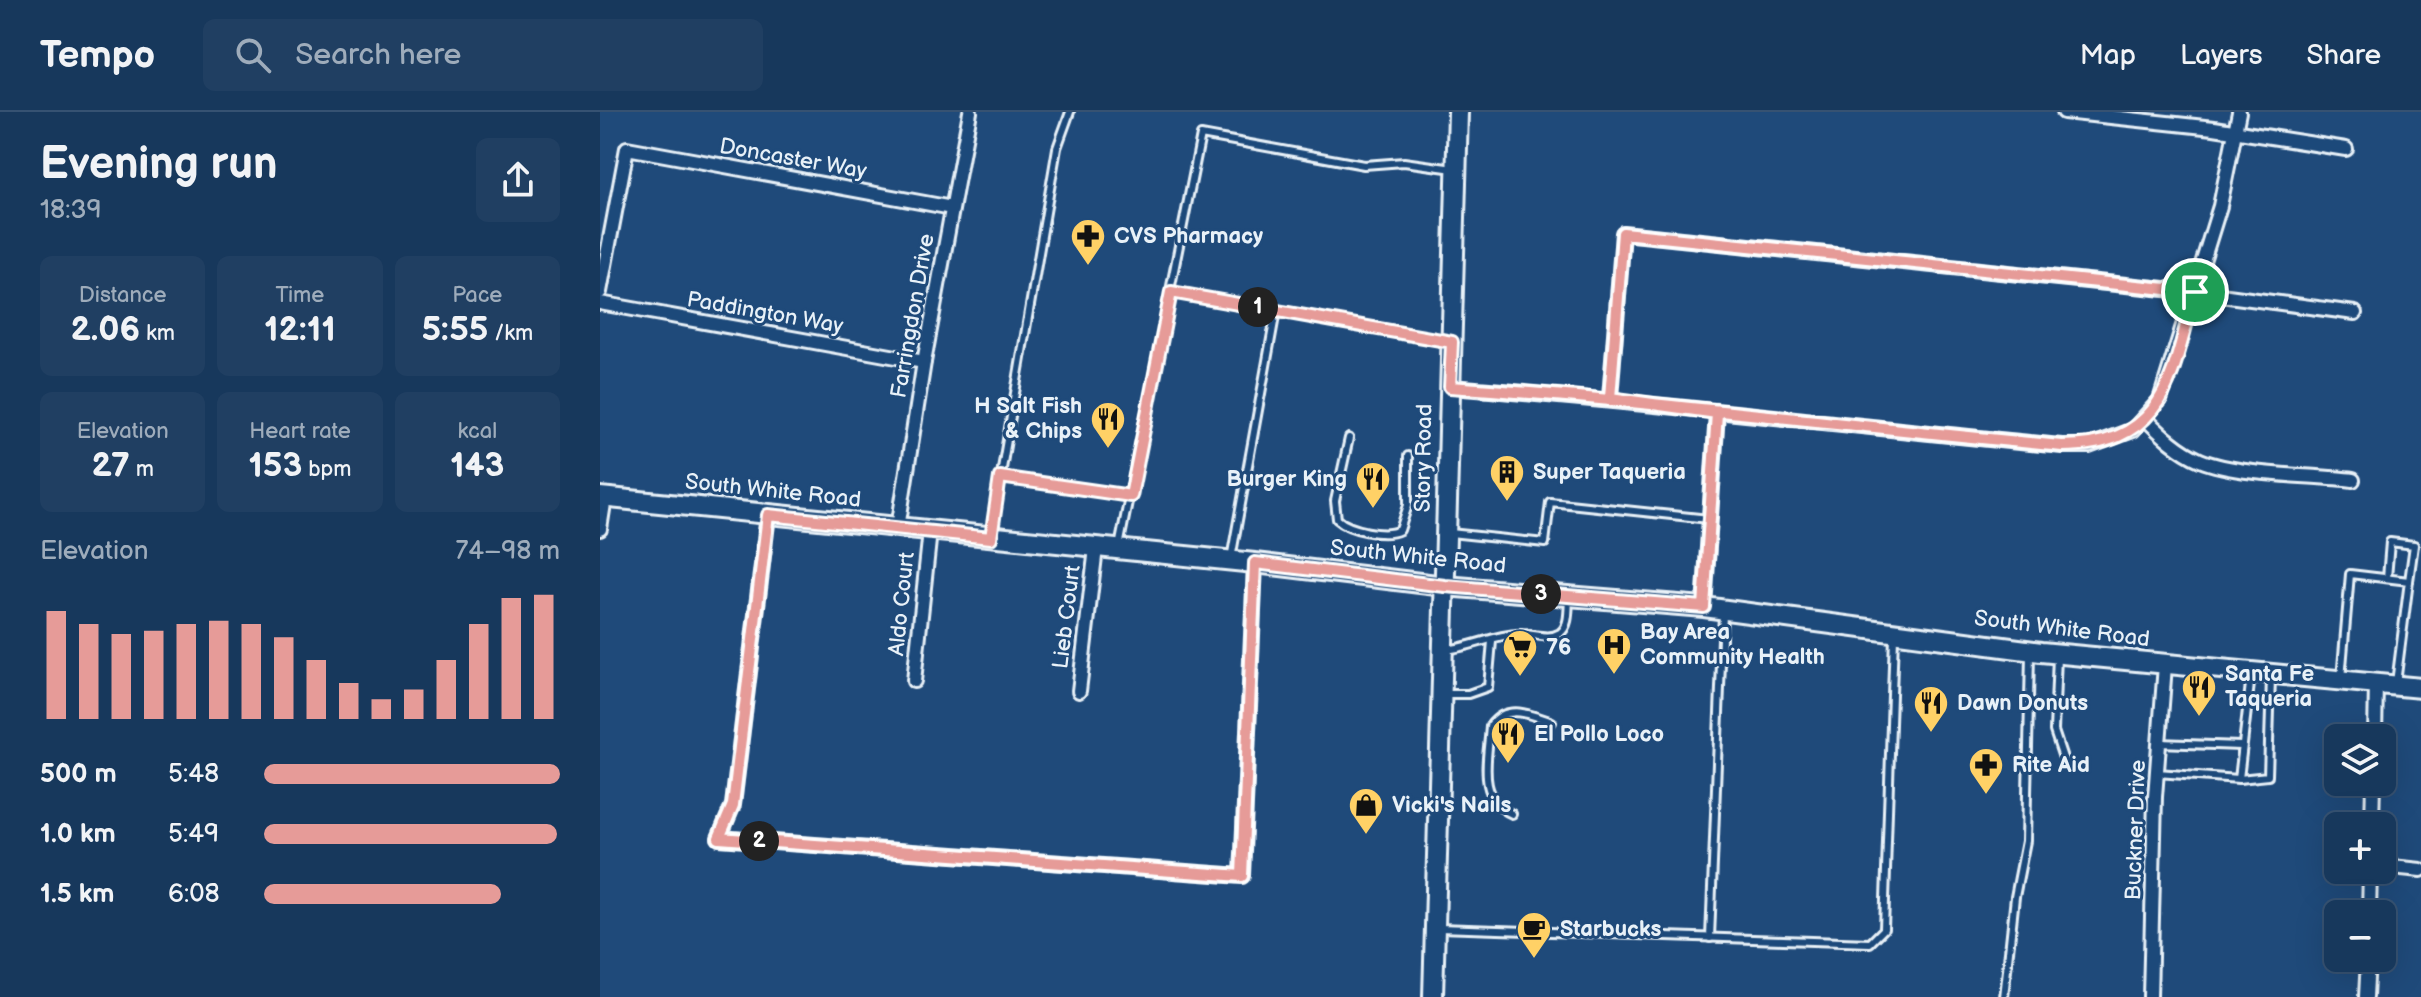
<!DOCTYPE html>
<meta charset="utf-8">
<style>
:root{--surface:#17385c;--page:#203f62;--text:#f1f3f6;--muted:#9eacbb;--line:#365272;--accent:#e69b98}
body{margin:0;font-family:"Balsamiq Sans",sans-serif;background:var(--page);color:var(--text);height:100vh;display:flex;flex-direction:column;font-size:30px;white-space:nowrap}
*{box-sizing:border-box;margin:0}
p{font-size:26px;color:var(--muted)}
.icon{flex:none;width:44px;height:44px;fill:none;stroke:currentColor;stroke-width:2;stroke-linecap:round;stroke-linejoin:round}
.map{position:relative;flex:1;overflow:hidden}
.details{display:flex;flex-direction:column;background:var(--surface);width:600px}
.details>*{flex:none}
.fabs{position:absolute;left:1724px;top:612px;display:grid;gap:16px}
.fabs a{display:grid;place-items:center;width:72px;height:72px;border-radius:12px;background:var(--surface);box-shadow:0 8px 32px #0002,0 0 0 2px var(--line);font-size:40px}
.pin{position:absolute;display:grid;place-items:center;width:68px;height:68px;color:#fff;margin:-34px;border:4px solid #fff;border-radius:50%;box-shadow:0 2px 8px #0007}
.km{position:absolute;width:40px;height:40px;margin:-20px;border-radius:50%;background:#222;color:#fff;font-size:22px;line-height:40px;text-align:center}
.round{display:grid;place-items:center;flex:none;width:84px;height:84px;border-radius:12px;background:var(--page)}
.head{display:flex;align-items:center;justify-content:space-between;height:136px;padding:0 40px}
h1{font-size:44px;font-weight:700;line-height:60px}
.figures{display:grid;grid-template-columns:repeat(3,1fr);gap:12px;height:136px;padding:8px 40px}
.figures div{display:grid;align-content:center;border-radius:12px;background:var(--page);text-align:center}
.figures b{font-size:34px;font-weight:700}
.figures small{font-size:22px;font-weight:400}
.figures p{font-size:22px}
.chart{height:224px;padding:16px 40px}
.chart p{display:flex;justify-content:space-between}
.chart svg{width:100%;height:144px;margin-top:8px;stroke:var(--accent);stroke-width:6}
ul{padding:0 40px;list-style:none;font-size:26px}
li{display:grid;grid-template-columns:128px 96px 1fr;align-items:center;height:60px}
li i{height:20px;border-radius:10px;background:var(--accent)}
header{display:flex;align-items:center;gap:48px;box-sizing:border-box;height:112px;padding:0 40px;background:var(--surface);border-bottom:2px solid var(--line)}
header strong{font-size:38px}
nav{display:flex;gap:44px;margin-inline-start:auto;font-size:28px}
.search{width:560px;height:72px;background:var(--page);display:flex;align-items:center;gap:20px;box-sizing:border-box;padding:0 28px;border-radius:12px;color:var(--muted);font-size:30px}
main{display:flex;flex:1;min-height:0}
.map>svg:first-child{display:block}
</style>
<header>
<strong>Tempo</strong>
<div class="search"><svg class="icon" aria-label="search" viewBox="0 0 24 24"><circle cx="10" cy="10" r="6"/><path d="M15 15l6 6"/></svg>Search here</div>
<nav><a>Map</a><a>Layers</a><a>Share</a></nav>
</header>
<main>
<section class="details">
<div class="head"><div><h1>Evening run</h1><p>18:39</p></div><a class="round"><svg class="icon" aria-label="share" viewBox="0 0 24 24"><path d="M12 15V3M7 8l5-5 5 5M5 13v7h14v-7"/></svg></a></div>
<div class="figures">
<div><p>Distance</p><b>2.06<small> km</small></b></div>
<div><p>Time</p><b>12:11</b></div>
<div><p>Pace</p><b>5:55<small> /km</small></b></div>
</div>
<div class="figures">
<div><p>Elevation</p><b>27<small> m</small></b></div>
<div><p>Heart rate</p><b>153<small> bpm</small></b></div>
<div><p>kcal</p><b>143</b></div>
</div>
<div class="chart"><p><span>Elevation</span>74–98 m</p>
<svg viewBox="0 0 160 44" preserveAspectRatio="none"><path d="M5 44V11M15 44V15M25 44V18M35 44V17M45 44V15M55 44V14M65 44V15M75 44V19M85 44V26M95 44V33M105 44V38M115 44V35M125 44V26M135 44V15M145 44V7M155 44V6"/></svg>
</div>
<ul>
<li><b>500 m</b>5:48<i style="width:100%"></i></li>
<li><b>1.0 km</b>5:49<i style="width:99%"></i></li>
<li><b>1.5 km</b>6:08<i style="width:80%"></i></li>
</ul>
</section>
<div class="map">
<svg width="1821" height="885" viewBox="0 0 1821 885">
<rect width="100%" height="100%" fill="#1f4a7a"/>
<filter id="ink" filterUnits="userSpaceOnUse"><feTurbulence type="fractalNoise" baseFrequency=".0125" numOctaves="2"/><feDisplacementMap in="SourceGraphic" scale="16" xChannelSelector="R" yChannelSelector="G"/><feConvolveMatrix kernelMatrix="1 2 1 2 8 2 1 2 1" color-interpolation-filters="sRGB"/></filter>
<g filter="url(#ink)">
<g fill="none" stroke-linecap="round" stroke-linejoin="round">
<g stroke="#e8f1f8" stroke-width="12">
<g id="lane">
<path d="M571 180 850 230"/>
<path d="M749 326 735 389 737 407C749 418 785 426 800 418L808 393V344"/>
<path d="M400 365 531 384"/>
<path d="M391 421 457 36 470 0"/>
<path d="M850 421 945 431 950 390 1109 407"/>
<path d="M519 435 601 23 764 53 804 50 854 57"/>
<path d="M631 447 676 199"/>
<path d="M1787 466 1790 430 1814 433 1809 469"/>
<path d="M844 538C870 536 898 521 923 522 935 522 949 528 960 521 970 514 968 496 969 485"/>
<path d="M1457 544 1454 619 1463 646"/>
<path d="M1741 567 1750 462 1809 469 1796 571"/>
<path d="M843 582H868L888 575 892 529"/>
<path d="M1559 631 1641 634"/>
<path d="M1557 661 1639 667 1668 664 1671 565"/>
<path d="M1639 667 1651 563"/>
<path d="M912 702C876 686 888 647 890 614 907 591 929 602 952 610"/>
<path d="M839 816 1270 831 1284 817 1294 524"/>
<path d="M1110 826 1123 501"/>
<path d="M1404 885 1415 785 1426 729 1430 542"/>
</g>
</g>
<g stroke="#e8f1f8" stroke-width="18">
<g id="street">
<path d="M1464 0 1614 16 1746 37"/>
<path d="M0 180 27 36 352 96"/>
<path d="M0 191 324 250"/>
<path d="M850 275C1054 290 1258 315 1462 334H1489L1533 318 1560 288 1620 94 1639 0"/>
<path d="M1010 286 1023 121 1613 182 1755 201"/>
<path d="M1546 307C1562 323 1579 339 1600 348 1639 364 1710 363 1753 368"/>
<path d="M168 403 133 693 119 726 642 764 655 451"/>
<path d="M298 416 324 250 370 0"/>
<path d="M0 417 5 385"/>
<path d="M1104 495 1117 301"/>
<path d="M314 569 330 419"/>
<path d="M479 579 496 436"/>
<path d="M1775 626 1776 570"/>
<path d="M1772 714 1773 670"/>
<path d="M1782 754 1821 758"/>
<path d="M1769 802 1770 758"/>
<path d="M1550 885 1555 685 1565 553"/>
<path d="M1766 885 1768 846"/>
</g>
</g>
<g stroke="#e8f1f8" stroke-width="24">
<g id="secondary">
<path d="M0 385 655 451 845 474 1104 495 1441 540 1821 576"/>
<path d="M833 885 858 0"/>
</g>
</g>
<use href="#lane" stroke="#1f4a7a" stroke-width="6"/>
<use href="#street" stroke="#1f4a7a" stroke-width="12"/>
<use href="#secondary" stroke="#1f4a7a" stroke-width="18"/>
</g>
</g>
<g fill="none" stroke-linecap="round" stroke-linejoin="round" filter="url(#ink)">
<g stroke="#fff" stroke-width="16">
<path id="route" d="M1595 180C1571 265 1567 333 1462 334 1258 315 1054 289 850 275L852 230 571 180 531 384 400 365 391 426 168 403 133 693 119 726 642 764 655 451 845 474 1104 495 1117 301 1010 286 1023 121 1595 180"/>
</g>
<use href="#route" stroke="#e69b98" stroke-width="10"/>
</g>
<defs>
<g id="pharmacy-pin" transform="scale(1.8)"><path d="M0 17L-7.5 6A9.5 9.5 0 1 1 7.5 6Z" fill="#ffd166" stroke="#1f4a7a"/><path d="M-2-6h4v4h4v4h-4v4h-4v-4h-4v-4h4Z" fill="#111"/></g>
<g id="restaurant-pin" transform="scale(1.8)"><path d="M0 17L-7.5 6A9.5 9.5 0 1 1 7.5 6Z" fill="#ffd166" stroke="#1f4a7a"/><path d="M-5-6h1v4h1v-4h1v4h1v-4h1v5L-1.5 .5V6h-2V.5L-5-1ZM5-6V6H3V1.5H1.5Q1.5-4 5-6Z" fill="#111"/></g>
<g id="building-pin" transform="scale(1.8)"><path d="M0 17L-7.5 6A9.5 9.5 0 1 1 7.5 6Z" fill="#ffd166" stroke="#1f4a7a"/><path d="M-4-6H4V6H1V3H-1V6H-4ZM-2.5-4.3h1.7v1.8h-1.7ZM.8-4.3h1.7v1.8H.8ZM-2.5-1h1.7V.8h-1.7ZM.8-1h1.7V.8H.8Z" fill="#111"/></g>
<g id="hospital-pin" transform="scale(1.8)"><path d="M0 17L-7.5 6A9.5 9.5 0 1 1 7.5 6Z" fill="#ffd166" stroke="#1f4a7a"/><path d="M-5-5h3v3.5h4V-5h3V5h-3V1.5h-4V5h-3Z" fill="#111"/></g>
<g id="supermarket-pin" transform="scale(1.8)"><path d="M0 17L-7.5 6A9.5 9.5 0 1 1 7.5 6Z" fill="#ffd166" stroke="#1f4a7a"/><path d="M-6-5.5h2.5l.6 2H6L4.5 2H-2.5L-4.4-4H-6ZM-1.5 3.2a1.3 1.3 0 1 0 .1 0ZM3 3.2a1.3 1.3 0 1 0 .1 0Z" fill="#111"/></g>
<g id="shop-pin" transform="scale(1.8)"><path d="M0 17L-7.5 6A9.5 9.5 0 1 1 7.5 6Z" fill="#ffd166" stroke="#1f4a7a"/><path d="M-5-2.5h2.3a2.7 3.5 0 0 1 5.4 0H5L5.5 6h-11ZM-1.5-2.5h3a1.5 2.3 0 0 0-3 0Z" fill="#111"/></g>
<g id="cafe-pin" transform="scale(1.8)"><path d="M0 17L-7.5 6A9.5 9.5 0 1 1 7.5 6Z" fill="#ffd166" stroke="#1f4a7a"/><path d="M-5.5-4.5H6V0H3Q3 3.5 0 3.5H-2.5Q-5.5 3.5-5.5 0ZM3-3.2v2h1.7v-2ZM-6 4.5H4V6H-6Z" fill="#111"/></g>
</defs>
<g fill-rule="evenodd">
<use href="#pharmacy-pin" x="488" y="124"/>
<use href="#restaurant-pin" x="508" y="307"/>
<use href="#building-pin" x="907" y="360"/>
<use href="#restaurant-pin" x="773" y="367"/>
<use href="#hospital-pin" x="1014" y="533"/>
<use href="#supermarket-pin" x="920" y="535"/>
<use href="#restaurant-pin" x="1599" y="575"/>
<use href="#restaurant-pin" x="1331" y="591"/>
<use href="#restaurant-pin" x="908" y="622"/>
<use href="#pharmacy-pin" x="1386" y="653"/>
<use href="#shop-pin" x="766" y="693"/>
<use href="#cafe-pin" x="934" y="817"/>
</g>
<g text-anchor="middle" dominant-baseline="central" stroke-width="6" stroke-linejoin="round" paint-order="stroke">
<g font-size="22" fill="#e8f1f8" stroke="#1f4a7a">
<text transform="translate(193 47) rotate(10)">Doncaster Way</text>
<text transform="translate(165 201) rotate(10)">Paddington Way</text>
<text transform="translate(313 204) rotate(-80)">Farringdon Drive</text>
<text transform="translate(824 346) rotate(-89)">Story Road</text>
<text transform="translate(173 379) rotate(6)">South White Road</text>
<text transform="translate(818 445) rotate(6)">South White Road</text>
<text transform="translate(302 492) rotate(-84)">Aldo Court</text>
<text transform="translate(467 505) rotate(-83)">Lieb Court</text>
<text transform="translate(1462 517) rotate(7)">South White Road</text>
<text transform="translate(1536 718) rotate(-88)">Buckner Drive</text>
</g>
<g font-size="22" font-weight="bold" fill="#e8f1f8" stroke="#1f4a7a" text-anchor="start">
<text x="514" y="124">CVS Pharmacy</text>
<text x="482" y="294" text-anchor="end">H Salt Fish<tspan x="482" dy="25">&amp; Chips</tspan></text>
<text x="933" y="360">Super Taqueria</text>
<text x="747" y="367" text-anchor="end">Burger King</text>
<text x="1040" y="520">Bay Area<tspan x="1040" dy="25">Community Health</tspan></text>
<text x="946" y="535">76</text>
<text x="1625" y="562">Santa Fe<tspan x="1625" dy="25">Taqueria</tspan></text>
<text x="1357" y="591">Dawn Donuts</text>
<text x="934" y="622">El Pollo Loco</text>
<text x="1412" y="653">Rite Aid</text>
<text x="792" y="693">Vicki's Nails</text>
<text x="960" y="817">Starbucks</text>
</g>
</g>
</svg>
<div class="fabs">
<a><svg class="icon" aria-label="layers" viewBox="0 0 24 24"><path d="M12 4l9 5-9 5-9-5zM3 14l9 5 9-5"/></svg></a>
<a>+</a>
<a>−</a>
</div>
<div class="pin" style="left:1595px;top:180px;background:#1e9e55"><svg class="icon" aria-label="arrive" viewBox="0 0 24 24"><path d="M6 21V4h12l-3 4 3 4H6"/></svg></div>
<b class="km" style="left:658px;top:195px">1</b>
<b class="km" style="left:159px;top:729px">2</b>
<b class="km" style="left:941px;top:482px">3</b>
</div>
</main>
